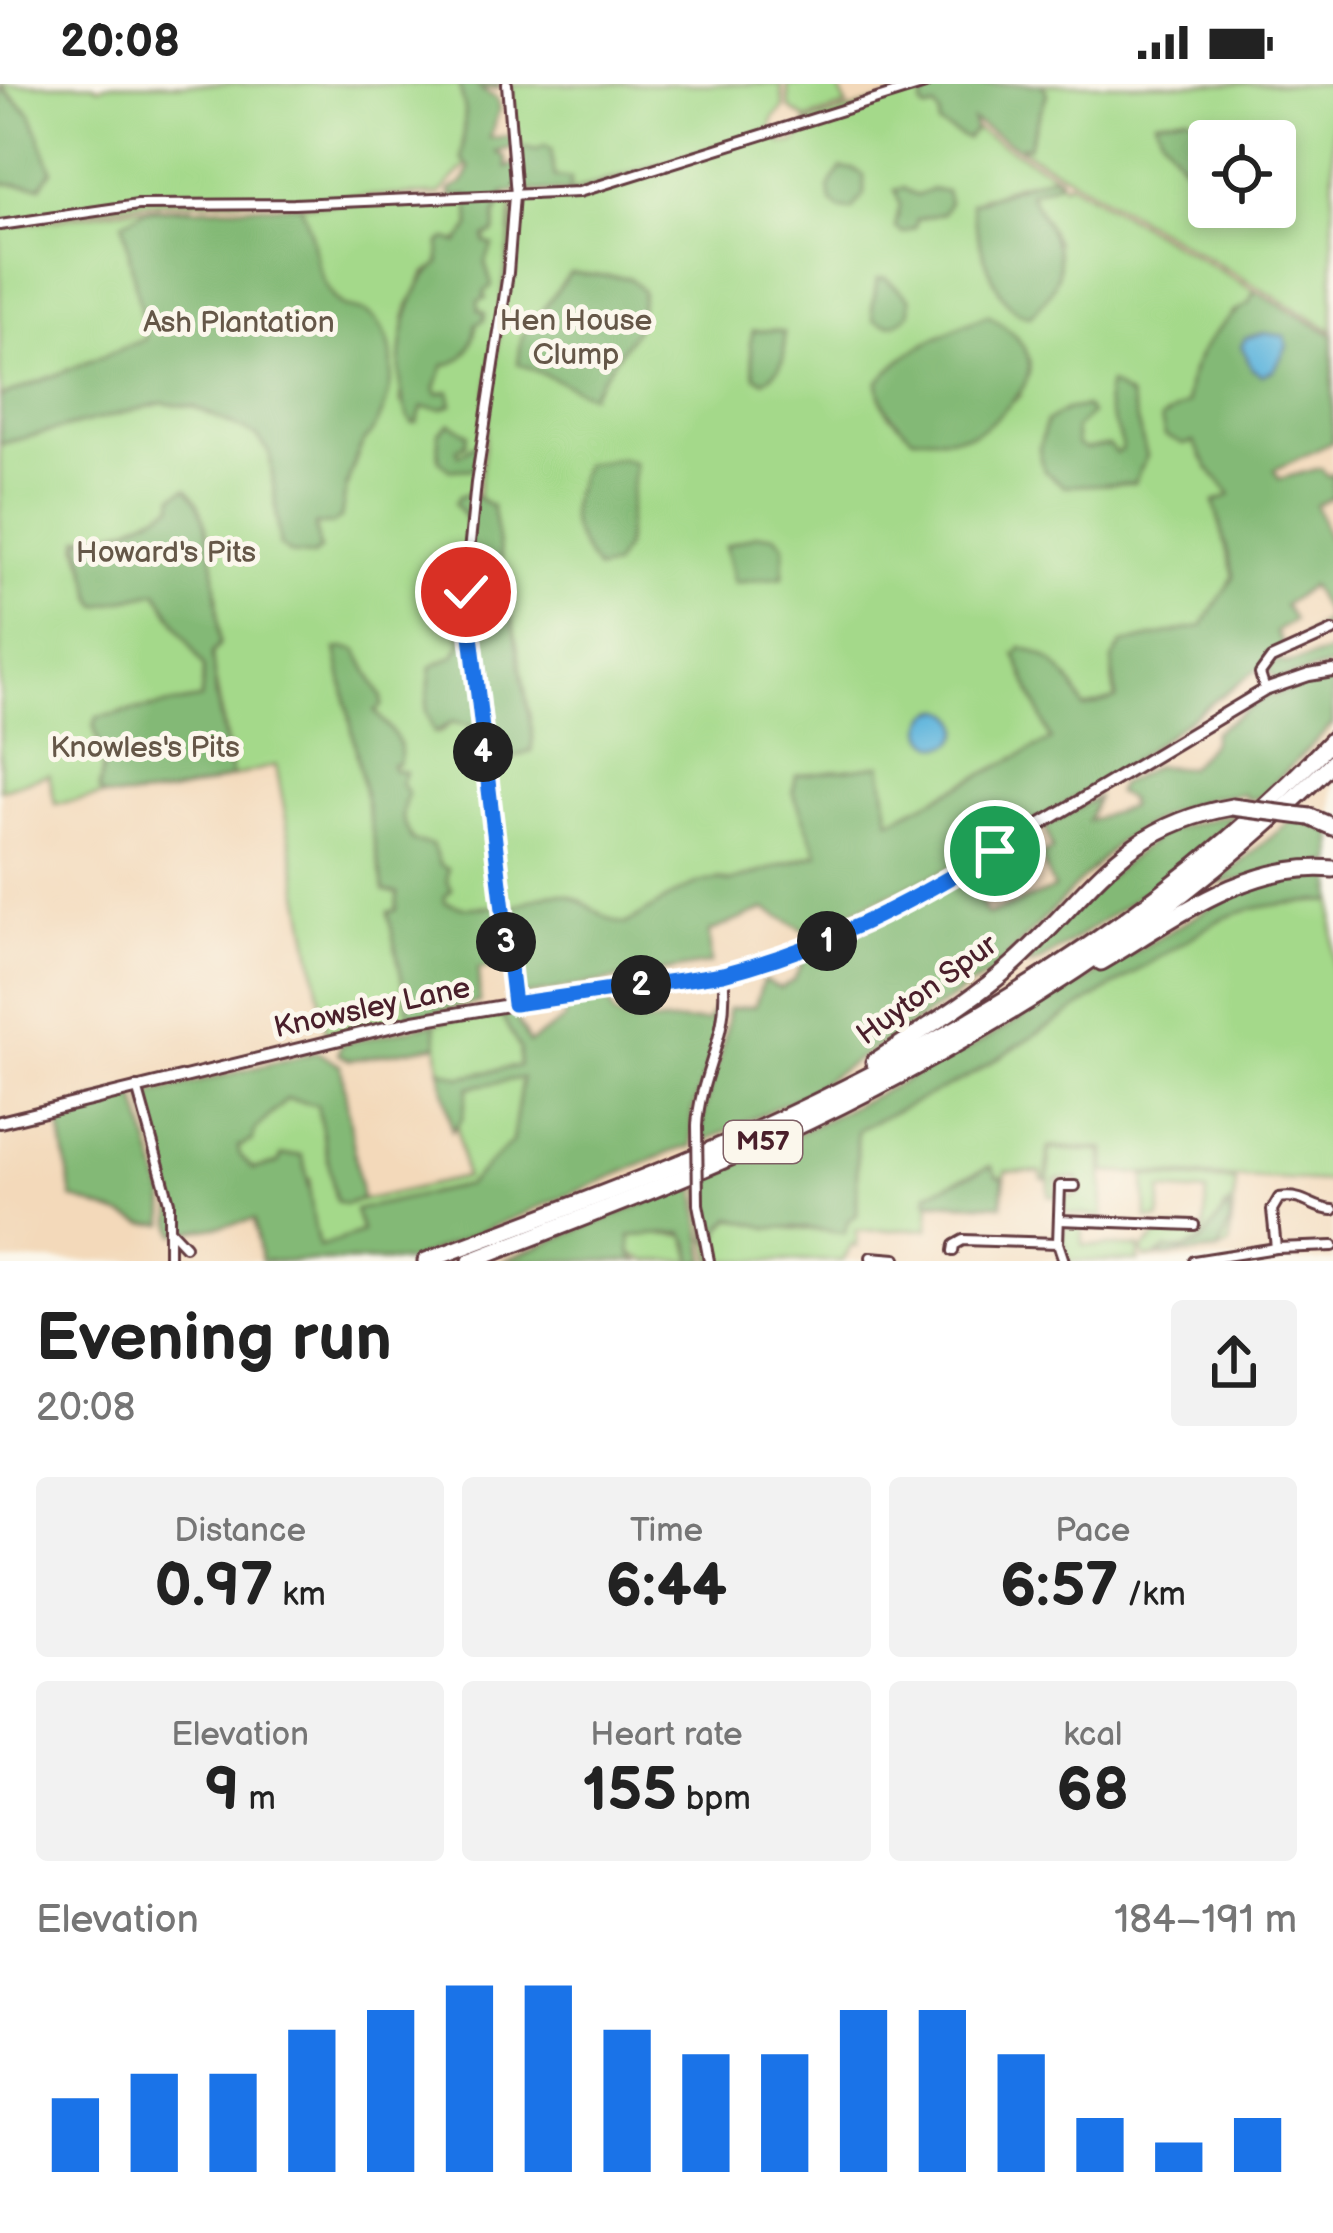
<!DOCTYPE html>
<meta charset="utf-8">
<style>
:root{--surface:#fff;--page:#f2f2f2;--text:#222;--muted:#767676;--accent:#1a73e8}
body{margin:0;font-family:"Balsamiq Sans",sans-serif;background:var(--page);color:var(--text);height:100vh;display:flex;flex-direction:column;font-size:45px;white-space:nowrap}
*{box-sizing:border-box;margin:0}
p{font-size:39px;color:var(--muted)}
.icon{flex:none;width:66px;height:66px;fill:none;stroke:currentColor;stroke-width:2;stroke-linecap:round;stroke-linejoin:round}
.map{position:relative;height:1177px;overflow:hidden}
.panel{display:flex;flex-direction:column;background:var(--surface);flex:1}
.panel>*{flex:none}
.controls{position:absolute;left:1188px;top:36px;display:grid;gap:24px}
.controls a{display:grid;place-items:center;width:108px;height:108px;border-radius:12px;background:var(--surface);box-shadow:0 6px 18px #0003;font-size:60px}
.pin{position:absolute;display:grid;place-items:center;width:102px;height:102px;color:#fff;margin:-51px;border:6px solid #fff;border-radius:50%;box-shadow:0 3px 12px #0007}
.km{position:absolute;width:60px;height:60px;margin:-30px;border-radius:50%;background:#222;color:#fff;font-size:33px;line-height:60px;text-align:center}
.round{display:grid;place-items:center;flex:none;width:126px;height:126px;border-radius:12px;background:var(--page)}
.head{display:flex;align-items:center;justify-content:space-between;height:204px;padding:0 36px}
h1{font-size:66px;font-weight:700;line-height:90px}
.stats{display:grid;grid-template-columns:repeat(3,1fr);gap:18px;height:204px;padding:12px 36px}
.stats div{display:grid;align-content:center;border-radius:12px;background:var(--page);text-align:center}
.stats b{font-size:60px;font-weight:700}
.stats small{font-size:33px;font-weight:400}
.stats p{font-size:33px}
.chart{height:336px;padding:24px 36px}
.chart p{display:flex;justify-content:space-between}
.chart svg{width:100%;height:216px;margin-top:12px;stroke:var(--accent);stroke-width:6}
.status{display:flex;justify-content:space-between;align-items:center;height:84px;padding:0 60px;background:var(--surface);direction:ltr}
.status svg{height:33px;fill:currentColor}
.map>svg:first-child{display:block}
</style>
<div class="status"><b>20:08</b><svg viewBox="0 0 49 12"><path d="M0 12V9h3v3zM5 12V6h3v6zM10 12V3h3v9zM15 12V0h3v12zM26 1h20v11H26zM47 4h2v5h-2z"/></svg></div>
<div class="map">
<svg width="1333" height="1177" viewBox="0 0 1333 1177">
<rect width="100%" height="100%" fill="#fbf7ec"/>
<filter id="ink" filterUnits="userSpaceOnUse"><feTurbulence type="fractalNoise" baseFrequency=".00833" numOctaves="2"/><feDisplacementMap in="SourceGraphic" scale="24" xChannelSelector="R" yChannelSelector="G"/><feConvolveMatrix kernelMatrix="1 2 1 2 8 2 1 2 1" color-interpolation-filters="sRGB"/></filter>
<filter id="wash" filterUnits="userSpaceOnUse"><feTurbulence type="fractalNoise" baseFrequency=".004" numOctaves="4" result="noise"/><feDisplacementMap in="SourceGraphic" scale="48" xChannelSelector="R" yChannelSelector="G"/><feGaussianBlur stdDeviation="2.7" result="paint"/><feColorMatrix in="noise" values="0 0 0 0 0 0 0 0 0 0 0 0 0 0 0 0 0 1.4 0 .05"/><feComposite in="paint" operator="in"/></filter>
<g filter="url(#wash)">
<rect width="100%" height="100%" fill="#f3d9ba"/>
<g fill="#a4d98a" stroke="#777c5a" stroke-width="3" fill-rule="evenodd">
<path d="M0 0H93L98 3 113 0H459L465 26 462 75 467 81 439 110 137 119 0 139V99L41 102 31 30Z"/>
<path d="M511 0H781L784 24 773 34 771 46 569 108 552 87 553 76 537 67 517 79Z"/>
<path d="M787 0H837L847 22 806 35 789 24Z"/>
<path d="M1042 0H1333V247L1022 66 1021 61 1028 62 1047 10ZM1209 57H1275V123H1209Z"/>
<path d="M910 8 923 14V25L935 24 940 31V41L967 55 974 44 1054 90C1040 98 1027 97 1013 102 1001 106 998 112 984 113L1055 156 1029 109 1057 99 1059 93 1063 102 1068 98 1080 105 1255 207 1251 220 1232 229 1189 319 1194 358 1209 385 1232 411 1214 418 1234 492 1202 542 1122 560C1110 580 1111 593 1116 615L1083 625 1016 572 1051 656 889 737 793 708 818 769 731 798 719 794 624 840C601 836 584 813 562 810 546 807 520 822 504 826L485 663 502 678 531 667 533 653 492 423 481 420 478 412 517 115 565 112 772 50 782 59C797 61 804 54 806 39ZM878 298 1020 312 973 350 890 332 881 316Z"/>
<path d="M503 114 512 117 510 154 468 437 463 503 450 511 462 558 454 572 431 583 430 605 439 649 452 638 472 642 481 656 500 822 463 824 444 818C450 758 420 782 404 747 397 731 405 713 400 698 398 691 394 686 391 680H398C408 659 386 643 375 626L382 614 357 566 384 807 398 809 397 826 388 828 410 934 327 952 276 681 232 693C218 598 196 505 174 411L173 422 126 445 81 453 78 462 99 522 157 507 204 583 202 615 116 629 94 643 104 676 99 706 103 712 55 720 49 690 0 706V360L162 319 194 323 257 351 270 370 280 462 315 453V441L332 440 362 359 373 346 392 290 346 224C311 200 317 154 300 121L469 115 470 143 466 153 453 159 439 181 425 189 405 231 401 319 431 322 442 284 476 240 478 217 484 208 485 153 495 148 496 129Z"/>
<path d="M193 123 141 131 123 138 146 255 0 313V143L134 124Z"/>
<path d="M1333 817V1098L1105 1088V1065L1048 1063 1047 1096 1042 1095 1041 1088 1006 1087 1002 1121 930 1118 928 1145 857 1147V1163L852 1161 843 1177H712L708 1156 717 1157 715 1174 722 1144 732 1134C757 1140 824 1152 847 1143L849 1136 857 1130V1046L969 992 1219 836C1256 820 1293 818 1333 817Z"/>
<path d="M498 926 520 965V982L459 993 440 985 435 939Z"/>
<path d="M522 994 512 1058 467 1101 356 1126 362 1148 319 1163 310 1123V1095L278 1079 252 1085 239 1071 238 1063 252 1057 255 1046 287 1015 318 1021 346 1120 465 1093 457 1041 462 1035 468 1003Z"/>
<path d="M1049 1065 1102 1067 1103 1133 1065 1129 1064 1113 1078 1111V1095H1057L1056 1113 1049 1112Z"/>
<path d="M1145 1092 1236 1097 1229 1162 1218 1167 1230 1139 1224 1124C1213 1150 1196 1169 1167 1165L1155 1173 1145 1174 1142 1166 1164 1145 1204 1147 1207 1109 1162 1106 1160 1135H1147Z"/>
<path d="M1069 1141 1082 1142 1083 1161 1139 1163V1177H1069L1062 1150Z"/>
<path d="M633 1150 686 1151 693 1177H648L631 1169 629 1152Z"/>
</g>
<g fill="#83b976" stroke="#666c50" stroke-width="3">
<path d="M459 0H502L497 4 480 5 497 15 499 26 490 54 510 52 515 63 497 68 506 74 507 84 518 78V67L523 63 537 66 545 61 551 65 555 93 571 95 569 108 526 107 519 101 515 108 503 110 496 129 495 148 485 153V158L493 161 485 179 492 201 484 209 486 214 478 217 479 226 485 229 484 236 476 240C473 261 467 278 444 281L435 304 438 310 449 307 452 321 442 325 422 323 417 338 412 339C388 302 401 205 439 180L440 159 447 155 458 159 470 143 469 112H450V106L463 99 470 84 462 75 465 26Z"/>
<path d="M936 0H1042L1047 9 1028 63 1022 61V66L973 37 975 46 967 55 939 41 940 31 935 24 926 26 921 21 927 3Z"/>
<path d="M0 3 31 30 52 86 41 102 0 99Z"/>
<path d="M1187 31 1232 57H1209V116L1161 51 1155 36Z"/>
<path d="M841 84 854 85 864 91V110L853 126 840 125 831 118 829 103Z"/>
<path d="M1053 91 1058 94 1057 99 1029 109C1057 159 1078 187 1030 232 995 229 976 149 971 119Z"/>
<path d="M903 104 917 112 932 105 946 107 949 118 943 129 917 136 915 144 903 149 895 144 900 121 895 106Z"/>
<path d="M300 121C316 147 311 186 335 216 345 229 363 222 375 235 403 264 392 318 372 348 363 361 367 349 361 363 350 385 344 411 341 434L333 440 315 441 320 466 313 472 291 470 280 462 270 370 257 352 194 323 162 319 0 360V313L146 255 123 138 146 126Z"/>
<path d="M570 189 630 194 643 208 638 242 590 311 518 279 522 253Z"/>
<path d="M885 194 910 214V229C898 241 890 244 874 236L872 226 877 195Z"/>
<path d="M1255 207 1333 251V358L1274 386 1279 395 1321 384 1327 392 1333 390V413L1316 421 1333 467V541L1301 556 1328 534 1311 501 1284 521 1294 536 1276 548 1285 565 1112 692 969 776 806 847 765 825 709 848 711 879 522 912 513 906 504 826C520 822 546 807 562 810 584 813 601 836 625 840 655 826 696 787 731 798L818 770 793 708 796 691 881 681 890 737 1051 656 1016 572 1021 563C1054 571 1071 594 1084 624L1116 615 1112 576 1122 560 1202 542 1234 492 1214 418 1231 411 1209 385 1194 358 1185 361 1165 352 1161 335 1188 319C1183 283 1219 235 1250 219Z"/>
<path d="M988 231C1034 260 1046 288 1002 328 994 336 982 347 971 350 954 355 930 352 913 353 894 336 881 324 878 298 909 262 946 249 988 231Z"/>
<path d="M775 246 784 248C786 271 785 285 763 297L755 292 750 260 753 247Z"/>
<path d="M1109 300 1130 313 1147 372 1134 399 1064 402 1044 387 1039 365 1046 338 1066 326 1086 323 1091 330 1075 345 1077 361 1085 365 1108 361 1116 369 1122 366C1120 340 1099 326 1109 300Z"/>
<path d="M450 339 468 350 466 360 457 365 459 371 474 361 478 363 475 385 450 386 439 376 438 349Z"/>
<path d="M621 374 635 379 625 464 613 483 597 486C564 437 565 434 584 380Z"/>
<path d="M187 404C216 435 217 518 220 559L212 570 216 611 232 693C192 706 145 717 103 712L99 706 104 676 94 643 97 633 201 615 204 583 157 508 99 522 94 516 79 455 126 445 173 422 174 411Z"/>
<path d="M469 409 492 422 533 653 531 667 502 678 492 677 472 642 452 638 434 649 426 627 431 583 454 572 462 558 450 510 463 503 468 438 455 419 460 412Z"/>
<path d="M756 451H775L784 461 783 493 734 499 725 462Z"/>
<path d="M345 564 357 566 382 614V622L375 627C387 644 409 659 398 680L391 681 393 686 405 688 401 699 408 710C397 737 404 735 412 757L432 761 440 781 448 785 447 798 452 806 444 813V818L463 824 500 822 507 881 478 885 480 918 410 934 388 828 396 826 398 809 384 807 336 565Z"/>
<path d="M1333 567V582L1277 596 1267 585 1278 577 1287 580Z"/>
<path d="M1333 594V640L1259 714 1246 715 1243 710 1210 714 1166 729 1117 759 993 888 802 1011 701 1059C701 1012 727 972 728 925L755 922 763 896 780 904 794 896 806 870 969 787 987 831 1054 805 1040 772 1052 766 1045 743 1097 713 1088 737 1129 723V715L1116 709 1119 701 1156 682 1189 684 1211 660 1214 648 1265 613Z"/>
<path d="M1238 728C1184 784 1105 837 1039 878L1028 881V873L1096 803 1162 748Z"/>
<path d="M1294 734 1333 748V779L1215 800Z"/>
<path d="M1296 792 1333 793V817C1293 818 1256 820 1219 836L969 992 857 1046V1131L849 1136 845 1149 795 1143 769 1144 732 1134 722 1144 718 1156H708L701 1097 965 967 1235 809Z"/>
<path d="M606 913 614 931 629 939 707 937 719 917 716 955 692 1028V1062L671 1068 410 1177H261L254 1136 176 1150 172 1139 173 1117 143 1012 317 968 341 982 362 1115 345 1120 336 1117 317 1021 287 1015 255 1046 252 1057 238 1063 240 1071 253 1085 278 1079 282 1071H302C312 1101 310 1132 319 1163L362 1148 355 1126 467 1101 512 1058 522 994 469 1003 462 1035 452 1047 440 985 460 993 519 982 520 965 498 926 512 925 529 959 565 935 562 918Z"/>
<path d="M435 939 438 961 350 976 338 970 341 960Z"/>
<path d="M127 1008 137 1017 165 1114V1140H145L72 1114 58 1028Z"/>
<path d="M991 1082 997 1092 1003 1093 1002 1121 927 1117 928 1109Z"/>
<path d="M695 1099 706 1177H693L690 1159 683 1149 630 1152 632 1172 639 1177H502Z"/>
<path d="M1229 1121 1230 1139 1218 1167 1155 1173 1167 1165 1182 1167 1201 1159Z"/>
</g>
<g fill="#61b6dd" stroke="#566a84" stroke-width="3">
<path d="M1264 249 1285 252 1287 262 1274 286 1262 291 1252 285 1242 261 1245 254Z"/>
<circle cx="942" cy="644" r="18"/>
</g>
</g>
<g filter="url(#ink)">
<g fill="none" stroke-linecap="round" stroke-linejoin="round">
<g stroke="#633b40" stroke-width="14">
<g id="street">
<path d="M507 0 516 111"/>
<path d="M0 141 138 121 294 120 579 108 925 0"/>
<path d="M1265 606 1260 590 1271 575 1333 547"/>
<path d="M514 920 465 508 476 399 508 189 514 111"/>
<path d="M137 1003 169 1118V1177"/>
<path d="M697 1042C700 988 731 951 723 892"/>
<path d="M698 1120 709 1177"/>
<path d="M1059 1136 1194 1141"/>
<path d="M170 1146 185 1162"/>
<path d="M1276 1164 1272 1126 1279 1114C1306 1110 1311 1125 1333 1126"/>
<path d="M953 1167 954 1161 963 1156 1058 1159"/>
<path d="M871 1173 896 1175"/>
<path d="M1064 1177 1058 1159 1060 1102H1075"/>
<path d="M1194 1177 1276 1164 1333 1162"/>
</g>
</g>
<g stroke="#633b40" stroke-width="16">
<path id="secondary" d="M0 1038 414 937 579 909 723 891 806 865 857 845 919 813 1265 606 1309 591 1333 587"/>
</g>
<g stroke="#633b40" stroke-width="21">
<g id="highway">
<path d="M1310 733 1333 743"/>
<path d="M1101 878C1171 837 1247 777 1333 785"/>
<path d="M874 978C920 947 970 918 1011 882 1091 811 1117 743 1232 723"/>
<path d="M426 1177C526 1139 626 1103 723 1061 945 964 1166 832 1333 655"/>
<path d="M471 1177C573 1137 676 1099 775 1053 978 959 1174 836 1333 678"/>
</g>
</g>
<use href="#street" stroke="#fff" stroke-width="8"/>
<use href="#secondary" stroke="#fff" stroke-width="10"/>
<use href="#highway" stroke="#fff" stroke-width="15"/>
<g stroke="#633b40" stroke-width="14" stroke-linecap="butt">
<path id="street-bridge" d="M697 1042 698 1120"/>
</g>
<g stroke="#633b40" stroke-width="21" stroke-linecap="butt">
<path id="highway-bridge" d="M1232 723 1310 733"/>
</g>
<use href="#street-bridge" stroke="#fff" stroke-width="8"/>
<use href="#highway-bridge" stroke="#fff" stroke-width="15"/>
</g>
</g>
<g fill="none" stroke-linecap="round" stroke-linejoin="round" filter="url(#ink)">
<g stroke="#fff" stroke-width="24">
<path id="route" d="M466 508 514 920 723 890C826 863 904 822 995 767"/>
</g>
<use href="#route" stroke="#1a73e8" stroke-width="15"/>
</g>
<g text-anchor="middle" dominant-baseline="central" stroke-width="10" stroke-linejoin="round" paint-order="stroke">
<rect fill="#fbf7ec" stroke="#7f6065" stroke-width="3" x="724" y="1037" width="78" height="42" rx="9"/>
<g font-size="27" font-weight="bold" fill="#4a1f2b">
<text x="763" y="1058">M57</text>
</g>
<g font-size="30" fill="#655748" stroke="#fbf7ec">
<text x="576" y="237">Hen House<tspan x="576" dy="34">Clump</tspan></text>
<text x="239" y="239">Ash Plantation</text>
<text x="166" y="469">Howard's Pits</text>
<text x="145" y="664">Knowles's Pits</text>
</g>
<g font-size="30" fill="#4a1f2b" stroke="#fbf7ec">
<text transform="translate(927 906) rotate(-36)">Huyton Spur</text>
<text transform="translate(372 924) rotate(-12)">Knowsley Lane</text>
</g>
</g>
</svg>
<div class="controls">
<a><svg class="icon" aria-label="locate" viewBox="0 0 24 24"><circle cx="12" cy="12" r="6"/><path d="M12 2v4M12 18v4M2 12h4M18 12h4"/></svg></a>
</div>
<div class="pin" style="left:995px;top:767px;background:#1e9e55"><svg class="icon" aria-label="arrive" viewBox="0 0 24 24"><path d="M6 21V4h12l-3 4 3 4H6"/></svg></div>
<div class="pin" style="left:466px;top:508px;background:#d93025"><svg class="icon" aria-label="check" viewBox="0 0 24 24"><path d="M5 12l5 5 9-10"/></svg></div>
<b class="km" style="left:827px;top:857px">1</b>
<b class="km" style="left:641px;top:901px">2</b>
<b class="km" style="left:506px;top:858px">3</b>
<b class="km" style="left:483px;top:668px">4</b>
</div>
<section class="panel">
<div class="head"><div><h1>Evening run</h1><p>20:08</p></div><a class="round"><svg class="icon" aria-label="share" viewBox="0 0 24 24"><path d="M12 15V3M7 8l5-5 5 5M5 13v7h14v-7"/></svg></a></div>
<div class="stats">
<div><p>Distance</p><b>0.97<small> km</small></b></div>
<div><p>Time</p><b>6:44</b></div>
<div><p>Pace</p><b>6:57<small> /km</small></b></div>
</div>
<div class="stats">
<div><p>Elevation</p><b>9<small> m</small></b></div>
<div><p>Heart rate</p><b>155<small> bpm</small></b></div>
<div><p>kcal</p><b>68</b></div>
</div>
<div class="chart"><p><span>Elevation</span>184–191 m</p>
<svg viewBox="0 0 160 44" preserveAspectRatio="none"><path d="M5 44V29M15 44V24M25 44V24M35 44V15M45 44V11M55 44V6M65 44V6M75 44V15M85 44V20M95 44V20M105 44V11M115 44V11M125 44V20M135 44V33M145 44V38M155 44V33"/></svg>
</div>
</section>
